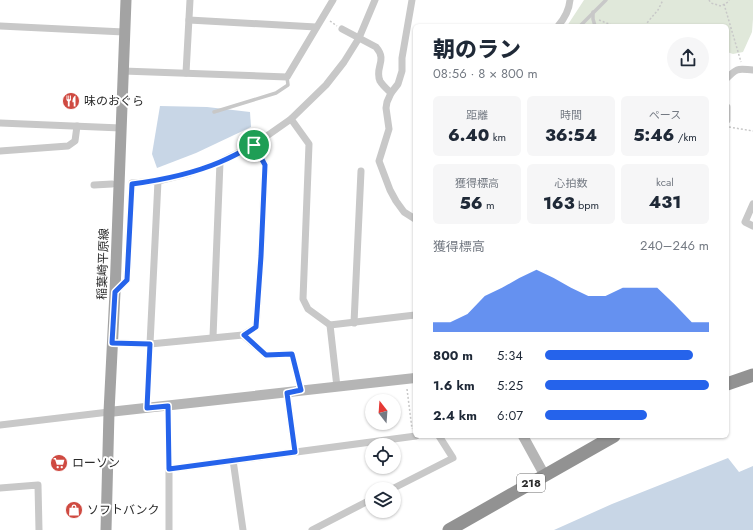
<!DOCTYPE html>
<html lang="ja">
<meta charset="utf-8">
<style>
:root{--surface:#fff;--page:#f6f6f7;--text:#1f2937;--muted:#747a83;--accent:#2563eb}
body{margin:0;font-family:Jost,"Noto Sans JP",sans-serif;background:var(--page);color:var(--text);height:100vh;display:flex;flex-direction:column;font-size:15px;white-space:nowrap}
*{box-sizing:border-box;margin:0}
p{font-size:13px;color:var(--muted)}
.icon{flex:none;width:22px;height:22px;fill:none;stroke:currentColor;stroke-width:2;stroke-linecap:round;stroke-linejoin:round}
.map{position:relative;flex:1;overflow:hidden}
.drawer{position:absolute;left:413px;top:24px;width:316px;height:414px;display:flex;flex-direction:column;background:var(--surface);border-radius:6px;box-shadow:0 1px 3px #0004}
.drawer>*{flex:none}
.needle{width:26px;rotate:343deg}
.controls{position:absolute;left:365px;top:394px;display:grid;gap:8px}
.controls a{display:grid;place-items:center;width:36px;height:36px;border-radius:50%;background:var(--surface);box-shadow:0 1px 3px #0004;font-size:20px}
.pin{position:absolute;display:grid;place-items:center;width:34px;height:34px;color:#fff;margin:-17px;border:2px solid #fff;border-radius:50%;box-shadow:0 1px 4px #0007}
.round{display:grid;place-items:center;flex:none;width:42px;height:42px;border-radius:21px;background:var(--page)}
.headline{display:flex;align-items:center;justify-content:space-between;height:68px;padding:0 20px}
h1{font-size:22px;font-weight:800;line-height:30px}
.metrics{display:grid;grid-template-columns:repeat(3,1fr);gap:6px;height:68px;padding:4px 20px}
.metrics div{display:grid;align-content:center;border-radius:6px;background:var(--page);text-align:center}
.metrics b{font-size:17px;font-weight:800}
.metrics small{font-size:11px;font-weight:400}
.metrics p{font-size:11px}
.chart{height:112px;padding:8px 20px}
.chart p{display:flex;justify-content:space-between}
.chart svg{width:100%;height:72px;margin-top:4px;fill:var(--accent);opacity:.7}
ul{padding:0 20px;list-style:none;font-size:13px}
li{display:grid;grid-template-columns:64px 48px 1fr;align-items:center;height:30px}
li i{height:10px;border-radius:5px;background:var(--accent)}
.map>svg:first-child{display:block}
</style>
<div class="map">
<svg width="753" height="530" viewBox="0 0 753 530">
<rect width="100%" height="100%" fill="#fff"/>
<path fill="#e0e8da" d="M584 0H753V19L752 32 743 52 733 54 727 52V26H567Z"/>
<g fill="#c8d6e6">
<path d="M160 106 207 107 250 112 251 127 196 153 157 168 152 154Z"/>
<path d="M728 458 739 472 753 466V530H554L612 504Z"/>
</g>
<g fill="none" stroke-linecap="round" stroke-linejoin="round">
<g stroke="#c8c8c8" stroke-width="1.5" stroke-dasharray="2 2" stroke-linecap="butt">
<path d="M709 0 711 3 721 6 728 2 729 0"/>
<path d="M724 4 741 62"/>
<path d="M599 20 614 26"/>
<path d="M330 21 337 26"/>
<path d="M645 26 646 24 658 10 663 0"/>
<path d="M729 127 753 131"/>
<path d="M407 389 412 429"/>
<path d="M148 398 150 352"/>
<path d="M168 415 169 461"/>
</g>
<g stroke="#c8c8c8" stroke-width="3.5">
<path d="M593 12V19L595 26"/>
<path d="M580 26 606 0"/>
<path d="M214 112 276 93 288 85 287 77"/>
</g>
<g stroke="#c8c8c8" stroke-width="7">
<path d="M412 0 402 58V71L398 84 391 93 387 102 386 108 389 129 379 161 390 190 396 201 404 212 415 219"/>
<path d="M189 20 316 27"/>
<path d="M0 26 124 32"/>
<path d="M558 26C565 18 569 11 570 0"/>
<path d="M342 29 376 47C388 61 374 67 380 81 383 86 388 90 391 93"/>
<path d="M123 71 287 77 333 0"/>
<path d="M186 73 190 0"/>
<path d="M727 78C738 67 738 69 753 70"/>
<path d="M727 107V120"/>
<path d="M291 119 309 144 303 299 308 309 330 325 337 387"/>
<path d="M0 123 121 128"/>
<path d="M254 145 291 119 326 85 344 62 359 38 375 0"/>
<path d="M0 151 68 146 75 141 77 126"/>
<path d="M94 185 112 184"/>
<path d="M753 204 745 222 753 226"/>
<path d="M115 292 127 280 132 183 158 181"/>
<path d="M354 323 361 171"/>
<path d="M330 325 415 315"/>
<path d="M243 335 256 327 261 256 265 165 254 145 220 162 190 173 158 181 150 344 243 335 266 355 292 354 301 390"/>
<path d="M213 337 220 162"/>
<path d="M112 343 150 344"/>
<path d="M287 393 295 452"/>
<path d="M0 425 109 412"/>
<path d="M233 460 243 530"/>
<path d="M0 488 38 485 39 530"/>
<path d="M392 489 453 458 439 436"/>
<path d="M169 530V469L416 436"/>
<path d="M312 530 372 499"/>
</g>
<g stroke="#b5b5b5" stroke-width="10">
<path d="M109 412 415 378"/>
<path d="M523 436 545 476"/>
</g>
<path stroke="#a3a3a3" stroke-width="11" d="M106 530 109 412 115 292 126 0"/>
<g stroke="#929292" stroke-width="13">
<path d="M727 384 753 375"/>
<path d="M449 530 614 436"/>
</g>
</g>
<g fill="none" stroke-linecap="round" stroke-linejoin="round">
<g stroke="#fff" stroke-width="8">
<path id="route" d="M254 145 265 165 261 256 256 327 244 335 266 355 292 354 301 390 287 393 295 452 169 469 168 406 147 408 150 344 112 343 115 292 127 280 132 184C162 180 192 174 220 162 232 157 243 151 254 145Z"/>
</g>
<use href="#route" stroke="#2563eb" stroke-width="5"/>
</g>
<defs>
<g id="restaurant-disc" transform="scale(0.9)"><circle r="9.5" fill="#cf4a41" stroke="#fff"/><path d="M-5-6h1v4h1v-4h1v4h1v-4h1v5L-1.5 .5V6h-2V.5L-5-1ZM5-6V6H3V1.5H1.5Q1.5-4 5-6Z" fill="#fff"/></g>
<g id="supermarket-disc" transform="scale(0.9)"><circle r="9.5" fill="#cf4a41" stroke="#fff"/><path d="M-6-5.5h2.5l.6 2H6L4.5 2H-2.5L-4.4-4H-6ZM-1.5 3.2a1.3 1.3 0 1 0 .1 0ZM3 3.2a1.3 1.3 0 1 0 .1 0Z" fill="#fff"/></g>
<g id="shop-disc" transform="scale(0.9)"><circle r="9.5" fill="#cf4a41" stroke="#fff"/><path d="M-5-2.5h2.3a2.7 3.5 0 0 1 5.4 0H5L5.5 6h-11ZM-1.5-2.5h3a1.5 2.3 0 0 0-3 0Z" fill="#fff"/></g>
</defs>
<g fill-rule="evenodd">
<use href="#restaurant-disc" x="71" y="101"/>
<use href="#supermarket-disc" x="59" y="463"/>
<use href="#shop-disc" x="74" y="510"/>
</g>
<g text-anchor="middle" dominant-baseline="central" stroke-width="4" stroke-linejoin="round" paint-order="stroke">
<rect fill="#fff" stroke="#6b6b6b" stroke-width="1" x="517" y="474" width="28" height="18" rx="3"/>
<g font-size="11" font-weight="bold" fill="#2b2b2b">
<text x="531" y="483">218</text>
</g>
<g font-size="12" fill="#2b2b2b" stroke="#fff" text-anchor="start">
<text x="84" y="101">味のおぐら</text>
<text x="72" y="463">ローソン</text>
<text x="87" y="510">ソフトバンク</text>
</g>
<g font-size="12" fill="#2b2b2b" stroke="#fff">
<text transform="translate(103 264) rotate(-88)">稲葉崎平原線</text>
</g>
</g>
</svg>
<div class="controls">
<a><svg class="needle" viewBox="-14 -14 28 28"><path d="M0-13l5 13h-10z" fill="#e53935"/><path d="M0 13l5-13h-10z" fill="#747a83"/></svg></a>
<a><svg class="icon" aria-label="locate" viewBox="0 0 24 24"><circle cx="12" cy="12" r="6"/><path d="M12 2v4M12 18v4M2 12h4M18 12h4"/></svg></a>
<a><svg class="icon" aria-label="layers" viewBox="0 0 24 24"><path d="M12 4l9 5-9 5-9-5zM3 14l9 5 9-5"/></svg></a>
</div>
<div class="pin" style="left:254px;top:145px;background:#1e9e55"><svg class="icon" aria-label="arrive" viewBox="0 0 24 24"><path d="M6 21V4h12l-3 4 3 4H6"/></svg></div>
<section class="drawer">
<div class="headline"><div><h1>朝のラン</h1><p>08:56 · 8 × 800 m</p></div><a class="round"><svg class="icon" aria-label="share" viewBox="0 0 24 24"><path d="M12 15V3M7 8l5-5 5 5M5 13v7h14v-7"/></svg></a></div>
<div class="metrics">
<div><p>距離</p><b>6.40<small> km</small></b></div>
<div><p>時間</p><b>36:54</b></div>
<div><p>ペース</p><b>5:46<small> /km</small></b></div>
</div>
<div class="metrics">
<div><p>獲得標高</p><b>56<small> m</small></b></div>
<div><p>心拍数</p><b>163<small> bpm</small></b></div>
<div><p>kcal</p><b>431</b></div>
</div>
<div class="chart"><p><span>獲得標高</span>240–246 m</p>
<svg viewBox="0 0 160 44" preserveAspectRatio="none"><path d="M0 44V38L10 38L20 33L30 22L40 17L50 11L60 6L70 11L80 17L90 22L100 22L110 17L120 17L130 17L140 27L150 38L160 38V44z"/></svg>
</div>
<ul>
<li><b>800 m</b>5:34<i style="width:90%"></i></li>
<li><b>1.6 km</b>5:25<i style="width:100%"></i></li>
<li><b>2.4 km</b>6:07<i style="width:62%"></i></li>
</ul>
</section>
</div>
